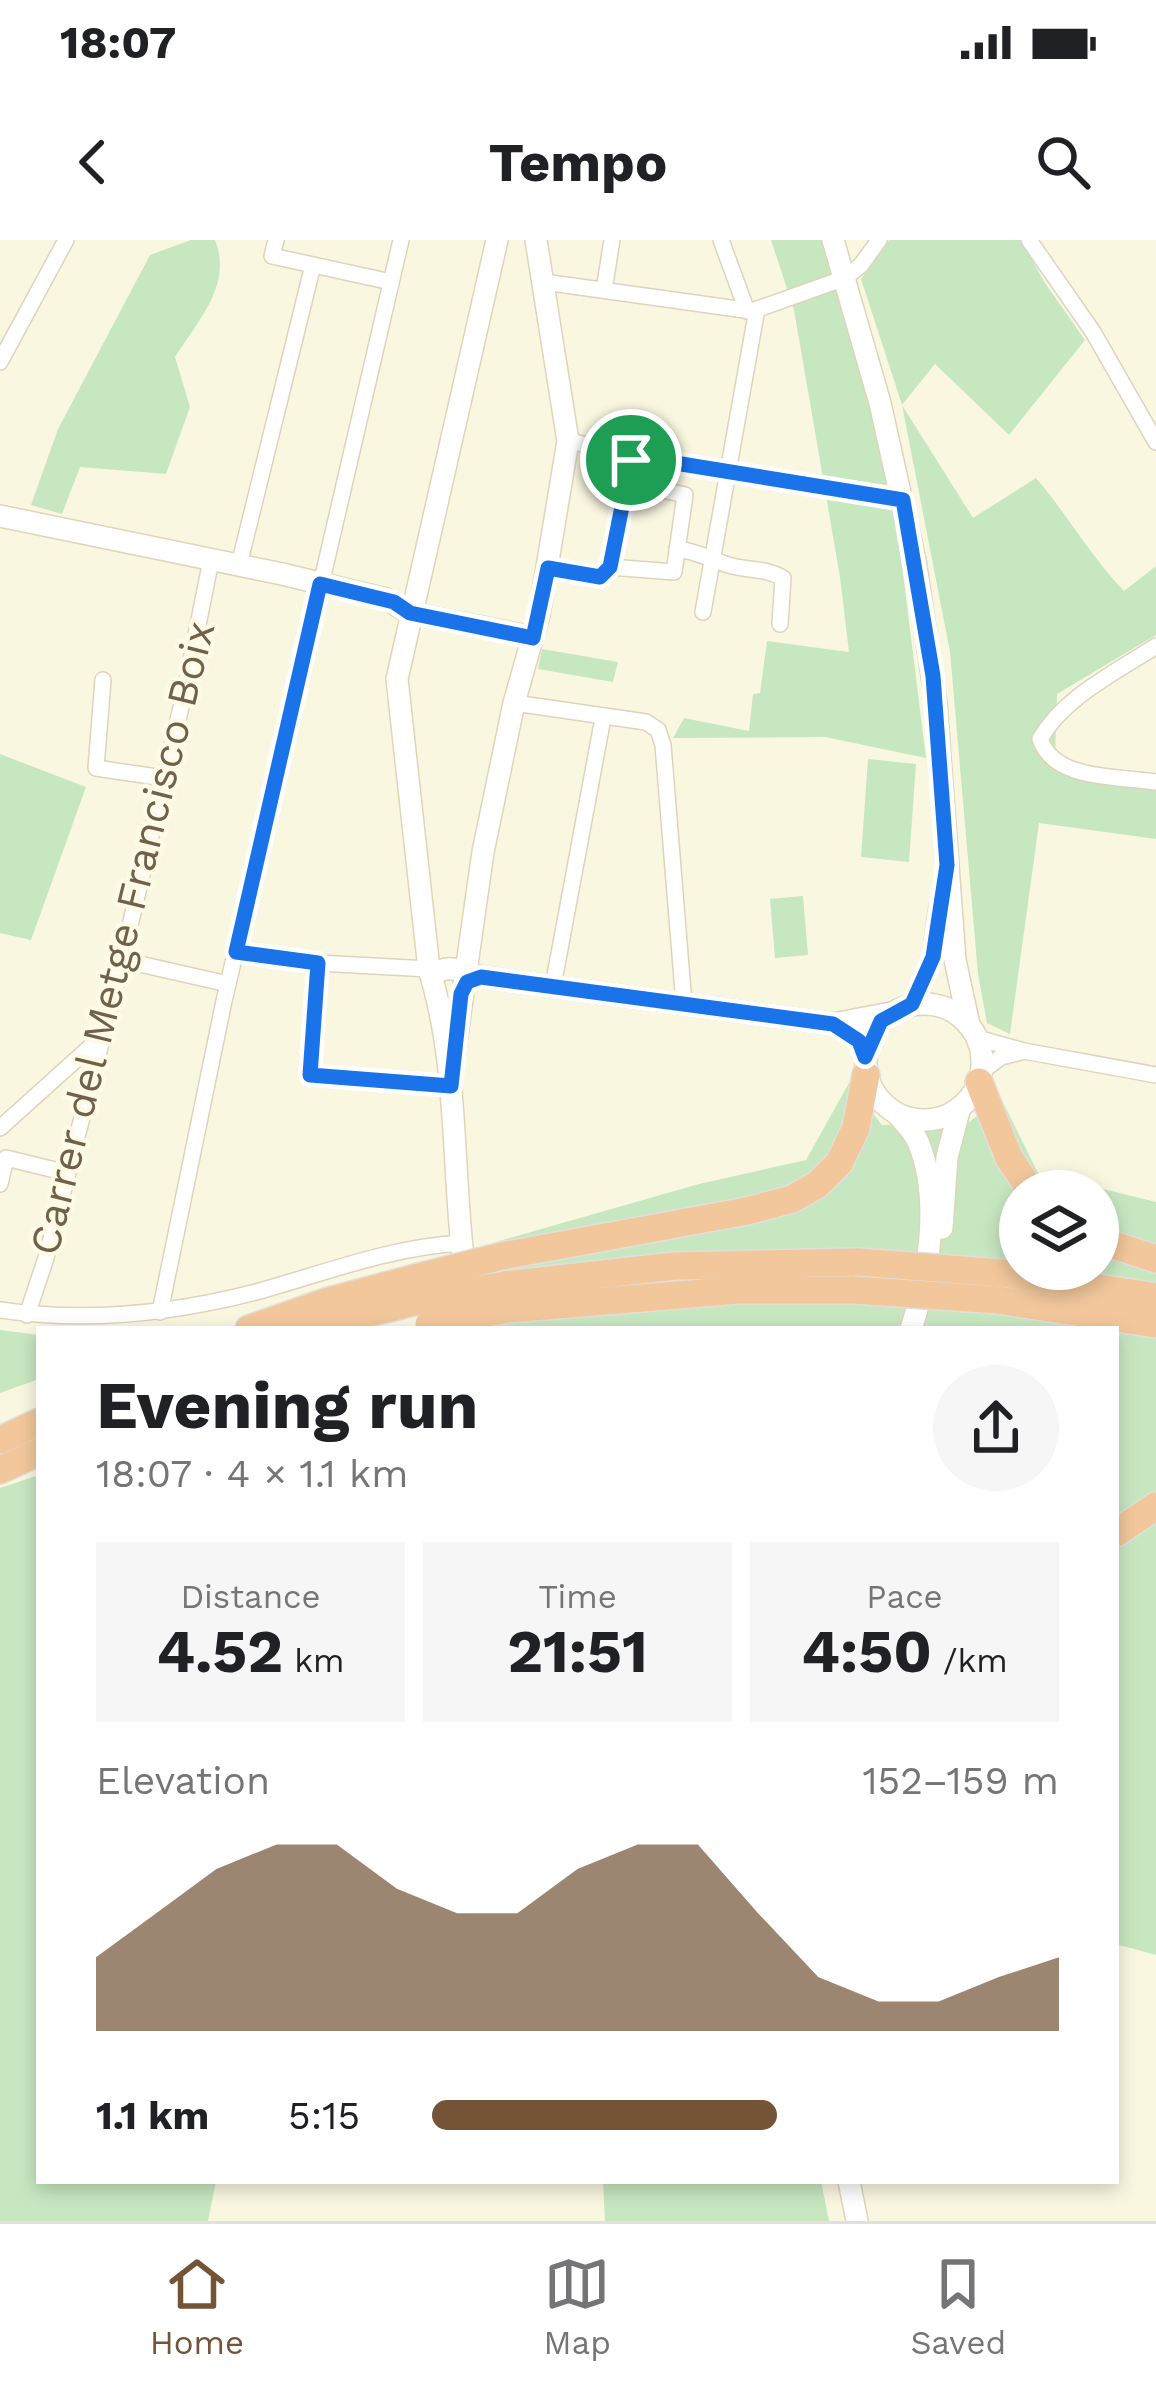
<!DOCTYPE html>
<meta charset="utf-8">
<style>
:root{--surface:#fff;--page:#f6f6f6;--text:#202124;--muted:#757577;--line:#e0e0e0;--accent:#755336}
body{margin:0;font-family:"Work Sans",sans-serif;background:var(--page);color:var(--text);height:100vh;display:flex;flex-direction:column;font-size:45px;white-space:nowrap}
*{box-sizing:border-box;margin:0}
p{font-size:39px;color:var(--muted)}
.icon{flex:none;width:66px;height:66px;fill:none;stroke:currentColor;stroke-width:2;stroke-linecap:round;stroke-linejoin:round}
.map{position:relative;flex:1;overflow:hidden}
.sheet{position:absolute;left:36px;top:1086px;width:1083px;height:858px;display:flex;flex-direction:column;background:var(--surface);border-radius:0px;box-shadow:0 6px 18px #0003}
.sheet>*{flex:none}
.controls{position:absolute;left:999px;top:930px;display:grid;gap:24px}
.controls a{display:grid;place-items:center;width:120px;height:120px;border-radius:50%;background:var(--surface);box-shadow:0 6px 18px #0003;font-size:60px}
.pin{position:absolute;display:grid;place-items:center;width:102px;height:102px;color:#fff;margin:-51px;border:6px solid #fff;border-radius:50%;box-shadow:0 3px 12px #0007}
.round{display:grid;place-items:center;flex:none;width:126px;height:126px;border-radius:63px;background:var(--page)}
.headline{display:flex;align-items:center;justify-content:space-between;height:204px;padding:0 60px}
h1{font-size:66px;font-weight:700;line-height:90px}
.metrics{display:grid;grid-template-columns:repeat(3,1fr);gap:18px;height:204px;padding:12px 60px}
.metrics div{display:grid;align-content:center;border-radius:0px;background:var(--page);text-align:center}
.metrics b{font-size:60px;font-weight:700}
.metrics small{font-size:33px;font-weight:400}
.metrics p{font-size:33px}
.chart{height:336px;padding:24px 60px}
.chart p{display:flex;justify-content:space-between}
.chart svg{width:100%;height:216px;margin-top:12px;fill:var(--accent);opacity:.7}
ul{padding:0 60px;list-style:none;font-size:39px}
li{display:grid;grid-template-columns:192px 144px 1fr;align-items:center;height:90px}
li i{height:30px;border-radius:15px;background:var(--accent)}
.status{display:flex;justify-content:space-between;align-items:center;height:84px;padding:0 60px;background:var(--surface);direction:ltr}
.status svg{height:33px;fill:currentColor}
header{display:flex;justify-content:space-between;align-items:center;height:156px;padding:0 60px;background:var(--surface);font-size:54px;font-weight:700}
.dock{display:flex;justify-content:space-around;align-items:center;height:168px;border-top:3px solid var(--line);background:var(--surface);font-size:33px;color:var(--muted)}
.dock a{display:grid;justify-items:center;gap:6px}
.dock .on{color:var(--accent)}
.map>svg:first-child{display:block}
</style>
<div class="status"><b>18:07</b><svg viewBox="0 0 49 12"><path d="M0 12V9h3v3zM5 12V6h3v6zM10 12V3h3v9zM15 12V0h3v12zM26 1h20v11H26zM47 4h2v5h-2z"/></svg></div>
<header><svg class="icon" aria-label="back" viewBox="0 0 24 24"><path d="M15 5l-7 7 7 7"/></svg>Tempo<svg class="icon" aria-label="search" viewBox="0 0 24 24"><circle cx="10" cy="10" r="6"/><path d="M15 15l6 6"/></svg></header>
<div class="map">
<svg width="1156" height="1981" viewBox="0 0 1156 1981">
<rect width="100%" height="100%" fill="#faf7e1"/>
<g fill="#c7e7c1" fill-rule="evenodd">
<path d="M191 0H215C233 44 198 81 175 117L190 167 166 234 80 227 62 274 31 265 58 189 150 15Z"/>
<path d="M771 0H823L864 142 898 293 926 518 825 497 673 498 684 478 749 491 753 454 760 453 767 401 849 412 840 337 794 70Z"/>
<path d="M889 0H1021L1045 43 1085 100 1009 195 935 124 902 165 973 278 1036 238C1067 274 1091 317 1124 351L1156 326V395L1057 454 1055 521 1156 540V599L1039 583 1010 794 987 783 978 734 950 412 902 165 861 39Z"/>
<path d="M542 409 618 422 613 442 538 429Z"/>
<path d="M0 514 86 547 31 700 0 693Z"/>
<path d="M868 519 916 524 909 622 861 617Z"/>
<path d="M803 656 808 715 775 718 770 659Z"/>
<path d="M849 843 882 885 969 882 1001 858 1038 933 1156 962V1715L1116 1704V1089H495L493 1086 499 1001 699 944 806 920ZM1020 951H1098V1029H1020Z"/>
<path d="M0 1090 39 1095V1139L0 1153Z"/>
<path d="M39 1235V1941H216L208 1981H0V1248Z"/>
<path d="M603 1941H821L829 1981H605Z"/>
</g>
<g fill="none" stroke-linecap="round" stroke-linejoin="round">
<g stroke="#ded4bd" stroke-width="18">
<g id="street">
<path d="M276 0 272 16 391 42"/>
<path d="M721 0 747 71"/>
<path d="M1029 0 1093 92 1156 202"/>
<path d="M544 42 752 71 845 38 861 25 879 0"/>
<path d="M604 50 612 0"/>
<path d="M0 122 66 0"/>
<path d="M568 201 700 228 903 260"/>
<path d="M677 309C695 311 708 318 725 324 744 331 764 327 783 338L780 384"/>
<path d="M239 325 313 25"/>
<path d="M610 327 632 216"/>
<path d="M548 328 600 336 610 327 674 332 685 255 628 242"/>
<path d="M703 372 757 69"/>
<path d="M1156 406C1116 432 1064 457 1040 499 1054 541 1119 536 1156 542"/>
<path d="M103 440 96 528 164 538"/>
<path d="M514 463 646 482 658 490 663 505 684 764"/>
<path d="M289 482 401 0"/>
<path d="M236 712 318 723 429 729"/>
<path d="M122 720 228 744"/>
<path d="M318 723 310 835 451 846"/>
<path d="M553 746 603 478"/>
<path d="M977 798 1024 811 1156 835"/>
<path d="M981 832 1001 817 1021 812"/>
<path d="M0 888 99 799"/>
<path d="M0 944 6 918 67 933"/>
<path d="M0 1070C87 1083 171 1074 256 1052 325 1033 390 1007 462 1003"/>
<path d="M160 1072 224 761 291 474"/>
<path d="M27 1075 46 1018 118 737 185 450 211 320"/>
</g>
</g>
<g stroke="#e0d4b9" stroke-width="24">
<g id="secondary">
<path d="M833 0 880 163 915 320 936 463 955 720 969 785"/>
<path d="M0 276 282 334 386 359 409 373 533 397"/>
<path d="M431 736C449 722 462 732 481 737L833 784 891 773"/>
<circle cx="924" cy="822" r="58"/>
<path d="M912 764 933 717 940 667"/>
<path d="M454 816 483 612 514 463 539 375 568 201 536 0"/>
<path d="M897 874C905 883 915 893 919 904 941 960 929 1034 911 1089"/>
<path d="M942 988 947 917 960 867"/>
<path d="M463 1017C452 921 458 822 429 729L397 439 497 0"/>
<path d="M849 1941 857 1981"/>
</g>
</g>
<g stroke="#e2dfdb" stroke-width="30">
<g id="highway">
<path d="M979 842 1009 918 1031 951"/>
<path d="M1098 1000 1156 1019"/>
<path d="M502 1016 747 971 792 959 817 945 839 923 856 888 866 835"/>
<path d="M1001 1033 1156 1057"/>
<path d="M505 1045 675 1026 859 1022"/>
<path d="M998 1060 1156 1084"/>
<path d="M508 1069 739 1050H854"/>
<path d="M249 1089 329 1061 419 1037"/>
<path d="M304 1089 426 1059"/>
<path d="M0 1200 39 1182"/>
<path d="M0 1230 39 1212"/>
<path d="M1116 1293 1156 1266"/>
</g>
</g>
<use href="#street" stroke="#fff" stroke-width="15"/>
<use href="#secondary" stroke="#fff" stroke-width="21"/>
<use href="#highway" stroke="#f2c79b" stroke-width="27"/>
<g stroke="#e2dfdb" stroke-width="30" stroke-linecap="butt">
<g id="highway-bridge">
<path d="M859 1022 1001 1033"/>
<path d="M419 1037 502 1016"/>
<path d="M854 1050 998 1060"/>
<path d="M426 1059 505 1045"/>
<path d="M429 1084 508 1069"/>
</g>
</g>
<use href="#highway-bridge" stroke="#f2c79b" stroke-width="27"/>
</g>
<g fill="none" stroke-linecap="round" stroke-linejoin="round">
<g stroke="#fff" stroke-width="24">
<path id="route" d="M632 216 903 260 933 436 947 625 933 717 912 764 881 781 865 817 859 801 833 784 481 737 467 742 461 754 451 846 310 835 318 723 236 712 320 344 394 362 410 373 533 398 548 328 600 337 610 327Z"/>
</g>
<use href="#route" stroke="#1a73e8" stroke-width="15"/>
</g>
<g text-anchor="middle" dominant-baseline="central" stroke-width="9" stroke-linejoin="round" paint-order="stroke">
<g font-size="42" fill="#70614a" stroke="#fefae6">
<text transform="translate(122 698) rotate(-76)">Carrer del Metge Francisco Boix</text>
</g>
</g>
</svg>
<div class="controls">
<a><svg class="icon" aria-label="layers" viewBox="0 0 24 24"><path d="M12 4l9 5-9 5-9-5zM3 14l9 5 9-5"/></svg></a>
</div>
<div class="pin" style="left:631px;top:220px;background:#1e9e55"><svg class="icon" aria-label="arrive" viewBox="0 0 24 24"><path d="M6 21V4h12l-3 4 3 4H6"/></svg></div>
<section class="sheet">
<div class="headline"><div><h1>Evening run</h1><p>18:07 · 4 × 1.1 km</p></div><a class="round"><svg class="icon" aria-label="share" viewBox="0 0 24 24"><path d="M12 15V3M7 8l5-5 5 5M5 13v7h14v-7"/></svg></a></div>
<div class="metrics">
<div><p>Distance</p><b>4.52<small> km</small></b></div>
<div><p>Time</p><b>21:51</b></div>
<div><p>Pace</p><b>4:50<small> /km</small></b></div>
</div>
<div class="chart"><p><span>Elevation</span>152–159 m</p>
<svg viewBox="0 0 160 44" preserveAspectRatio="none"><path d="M0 44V29L10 20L20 11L30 6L40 6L50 15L60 20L70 20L80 11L90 6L100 6L110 20L120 33L130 38L140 38L150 33L160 29V44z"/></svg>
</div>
<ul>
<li><b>1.1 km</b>5:15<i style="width:55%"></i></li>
</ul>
</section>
</div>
<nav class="dock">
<a class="on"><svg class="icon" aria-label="home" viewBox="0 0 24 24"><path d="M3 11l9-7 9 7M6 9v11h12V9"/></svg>Home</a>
<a><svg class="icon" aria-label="map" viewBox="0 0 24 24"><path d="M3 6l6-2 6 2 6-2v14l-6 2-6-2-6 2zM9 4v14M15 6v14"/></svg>Map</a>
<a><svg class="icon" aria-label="saved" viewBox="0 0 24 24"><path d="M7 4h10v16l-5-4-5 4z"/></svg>Saved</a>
</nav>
